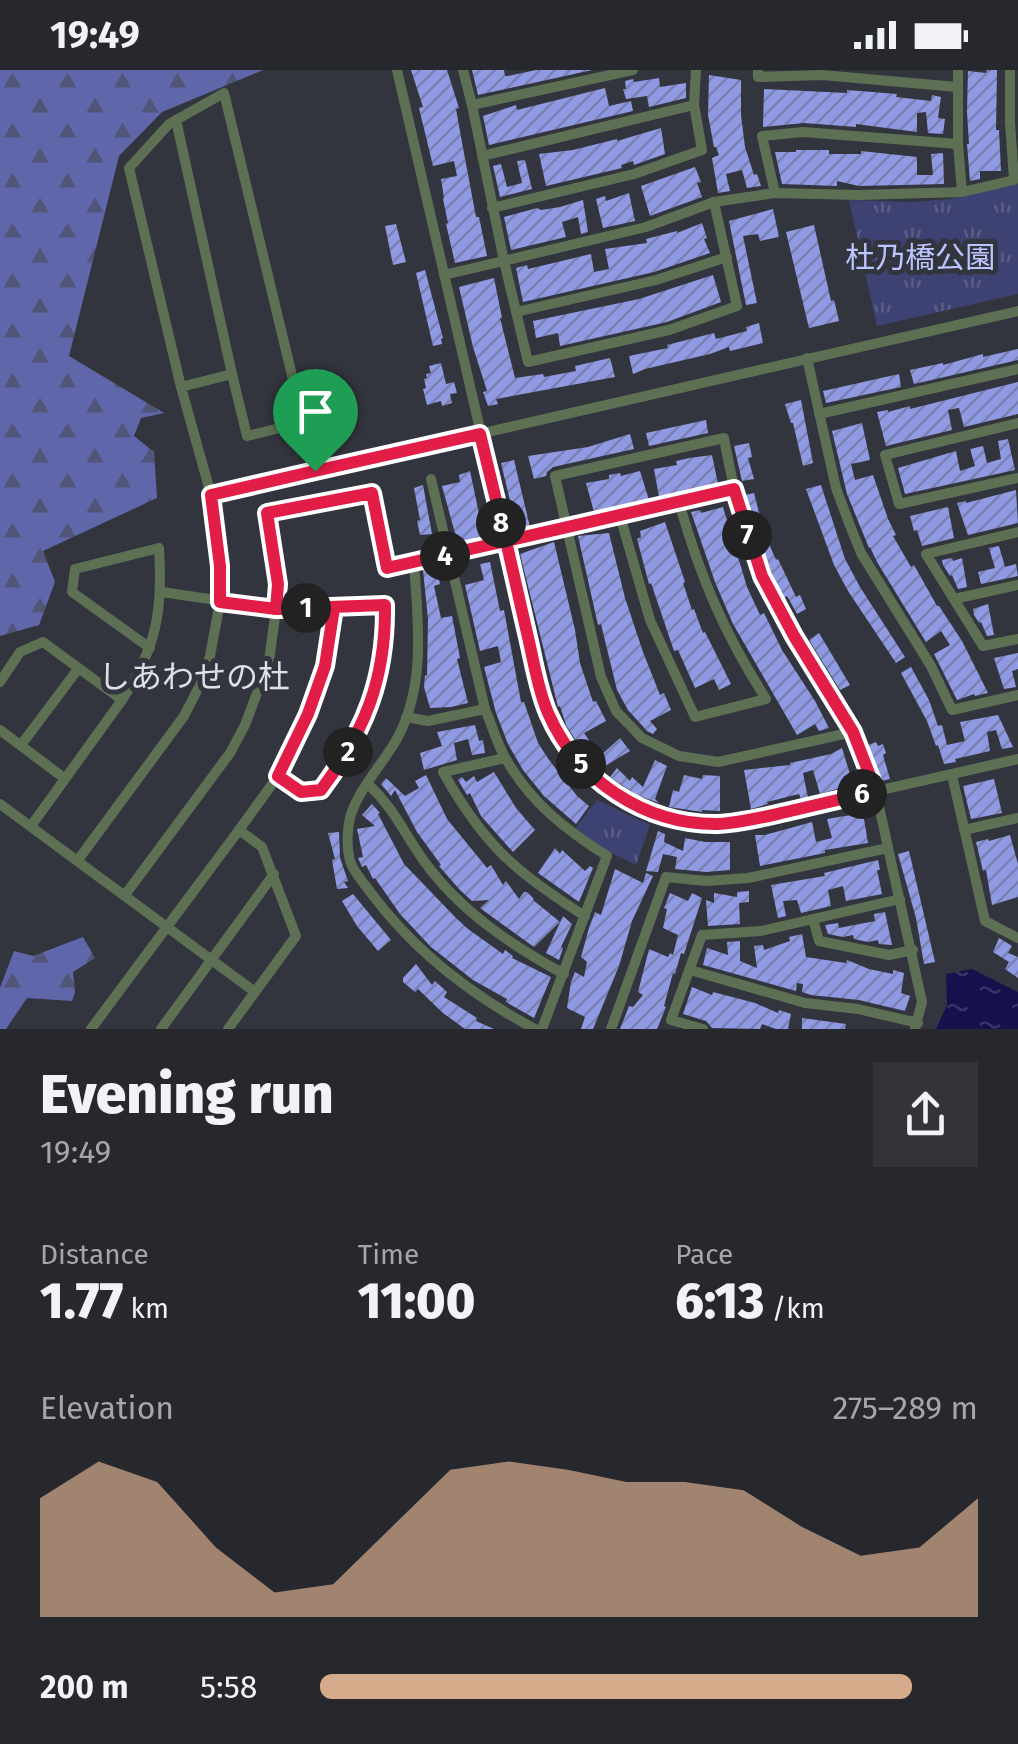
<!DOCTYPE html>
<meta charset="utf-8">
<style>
:root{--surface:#26282e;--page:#32343a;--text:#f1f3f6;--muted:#a4a6aa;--accent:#d6ab8b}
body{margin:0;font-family:"Fira Sans","Noto Sans JP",sans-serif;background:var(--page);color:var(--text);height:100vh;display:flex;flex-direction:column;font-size:38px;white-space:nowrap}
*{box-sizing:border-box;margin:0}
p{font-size:32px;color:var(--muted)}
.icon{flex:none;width:55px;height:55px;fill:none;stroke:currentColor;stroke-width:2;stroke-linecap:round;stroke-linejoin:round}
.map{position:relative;height:959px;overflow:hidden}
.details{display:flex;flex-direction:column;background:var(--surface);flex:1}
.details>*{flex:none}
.pin{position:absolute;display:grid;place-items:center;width:85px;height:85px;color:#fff;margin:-102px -42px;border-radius:50% 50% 50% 0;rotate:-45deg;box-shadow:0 0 10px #0007}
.pin .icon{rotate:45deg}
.km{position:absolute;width:50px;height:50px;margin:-25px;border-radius:50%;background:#222;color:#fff;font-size:28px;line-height:50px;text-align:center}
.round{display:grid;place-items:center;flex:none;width:105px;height:105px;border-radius:0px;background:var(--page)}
.summary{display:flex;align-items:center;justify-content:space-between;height:170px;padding:0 40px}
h1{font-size:55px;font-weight:800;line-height:75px}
.figures{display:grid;grid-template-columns:repeat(3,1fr);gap:15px;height:170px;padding:10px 40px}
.figures div{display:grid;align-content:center}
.figures b{font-size:50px;font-weight:800}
.figures small{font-size:28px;font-weight:400}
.figures p{font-size:28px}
.chart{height:280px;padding:20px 40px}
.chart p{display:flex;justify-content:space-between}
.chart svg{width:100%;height:180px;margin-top:10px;fill:var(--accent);opacity:.7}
ul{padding:0 40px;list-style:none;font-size:32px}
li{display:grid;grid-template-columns:160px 120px 1fr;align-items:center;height:75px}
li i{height:25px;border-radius:12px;background:var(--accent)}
.status{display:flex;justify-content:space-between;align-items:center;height:70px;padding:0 50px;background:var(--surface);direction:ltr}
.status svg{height:28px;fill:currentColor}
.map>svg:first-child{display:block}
</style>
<div class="status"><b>19:49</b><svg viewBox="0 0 49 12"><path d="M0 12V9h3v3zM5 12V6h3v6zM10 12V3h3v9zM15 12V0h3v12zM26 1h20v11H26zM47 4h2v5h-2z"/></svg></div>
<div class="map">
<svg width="1018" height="959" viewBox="0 0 1018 959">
<defs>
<pattern id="forest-firs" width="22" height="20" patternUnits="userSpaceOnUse" patternTransform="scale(2.5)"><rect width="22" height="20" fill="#5f67aa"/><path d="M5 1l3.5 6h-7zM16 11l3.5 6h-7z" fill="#515578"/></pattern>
<pattern id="park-tufts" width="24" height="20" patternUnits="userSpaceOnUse" patternTransform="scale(2.5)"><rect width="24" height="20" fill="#3d4272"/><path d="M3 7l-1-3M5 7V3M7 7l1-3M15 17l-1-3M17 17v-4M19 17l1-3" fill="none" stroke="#595d86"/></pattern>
<pattern id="water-ripples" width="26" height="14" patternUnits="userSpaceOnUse" patternTransform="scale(2.5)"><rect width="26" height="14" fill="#15114d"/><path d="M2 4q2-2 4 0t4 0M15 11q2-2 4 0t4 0" fill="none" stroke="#373367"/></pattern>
<pattern id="building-hatch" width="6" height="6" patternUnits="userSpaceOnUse" patternTransform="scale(2.5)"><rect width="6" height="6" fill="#909ae2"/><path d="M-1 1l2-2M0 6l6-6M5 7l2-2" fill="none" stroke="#7980b3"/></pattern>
</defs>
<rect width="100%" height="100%" fill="#33353e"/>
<g fill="url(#forest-firs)">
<path d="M0 0H263L162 42 119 86 69 286 164 343 141 348 134 366 154 382 157 428 43 481 55 512 39 555 0 566Z"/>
<path d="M83 867 95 888 73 902 75 922 72 931 27 928 6 959H0V918L14 881 33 886Z"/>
</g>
<g fill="url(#park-tufts)">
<path d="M1018 114V224L877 256 849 130 912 132 950 129Z"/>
<path d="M597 730 650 755 636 795 595 775 575 759Z"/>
</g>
<path fill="url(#water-ripples)" d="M972 899 1018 922V959H936L947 935 946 904Z"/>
<g fill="url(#building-hatch)">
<path d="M411 0H447L459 38 456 39 461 67 476 147H479L487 186 455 193 446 154 448 153 443 129 444 128 441 109 457 106 454 91 433 96 419 38 423 37Z"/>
<path d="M472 0H504L505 6H508L536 0H592L478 25Z"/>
<path d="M987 0H997L996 60H999L1001 101H980V109L970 111 967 74H969L967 42 968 1 986 3Z"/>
<path d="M709 5 741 10V45L745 77 754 105 757 104 761 116 747 118 742 100 726 104 730 121 718 123 712 88 719 85 716 77H714L708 45Z"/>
<path d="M659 8 660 17 686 13V28L649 37 647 26 626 29 623 19H626L625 11 633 9 634 12Z"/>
<path d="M605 18 609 36 631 31 633 41 489 75 483 46 516 35 517 40Z"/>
<path d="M764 19 847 23V20L897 24 896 27 931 31 932 25 941 27 938 48 945 49 943 64 928 63 926 42 917 43V62L856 54V57L804 53 763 57Z"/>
<path d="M661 58 665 84 634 95 633 91 621 95 622 98 546 116 539 84 573 80 617 69V71Z"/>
<path d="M796 80H829V84H861V81L917 87V105H933L931 84 943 83 944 114 859 116 837 111V116L782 114 775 82H796Z"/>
<path d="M525 90 532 119 500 127 493 96 501 94 507 117 522 113 517 91Z"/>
<path d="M695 97 701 112 697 113 702 127 650 146 641 116Z"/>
<path d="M629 123 635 151 603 158 596 129 605 126 606 131Z"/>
<path d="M583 130 588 162 581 164 578 147 562 152 566 167 511 180 504 147 537 138 541 140 560 137Z"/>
<path d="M773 139 779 167 760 171 758 164 743 166 757 233 746 235 729 151Z"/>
<path d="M702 153 707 168 704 169 710 183 654 202 523 232 516 198 527 195 528 199 591 184 594 202 609 199 605 179 647 173 646 169 677 161V163Z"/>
<path d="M396 154 406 192 393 195 385 156Z"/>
<path d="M814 155 831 231 834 230 839 251 809 258 786 162Z"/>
<path d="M425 200 443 268 441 269 442 274 433 276 416 203Z"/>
<path d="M713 205 721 232 667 252 560 276 558 263 536 268 533 251 639 229Z"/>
<path d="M494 208 502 248H500L515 308 543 304 544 307 576 301 575 296 610 288 615 307 496 329 498 334 488 336 483 322 487 321 473 277 459 217Z"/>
<path d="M759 253 763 273 730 281 729 277 710 284 645 299 633 304 629 286 668 278 667 275 714 263 716 269 747 261 746 257Z"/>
<path d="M1018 279V290L914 314 910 300 943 293V295L983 284V287Z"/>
<path d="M441 293 446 314 454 312 457 323 450 324 452 333 442 336 441 331 427 335 423 319 426 318 424 309 427 308 426 304 431 303 429 296Z"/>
<path d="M899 304 901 317 826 333 823 321Z"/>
<path d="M1018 312V344L964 357 959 338 948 340 952 360 886 376 877 342 888 340V342L910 336V339Z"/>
<path d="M801 330 813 393 803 396 793 353H791L785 334Z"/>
<path d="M706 350 708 363 649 376 646 363Z"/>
<path d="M862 353 870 390 851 394 855 410 873 405 888 449 896 465 893 466 911 497 914 495 937 536H939L962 571 988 623 975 626 974 624 957 630 934 584 950 575 941 561 926 572 877 492 870 477 869 478 847 424 832 361Z"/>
<path d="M630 364 634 379 553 397 547 402 546 406 534 409 528 386 588 377Z"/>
<path d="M1008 369 1015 400 905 424 898 398 956 381 960 401 975 396 970 379 983 376 987 393 1001 389 998 371Z"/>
<path d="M749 373 752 387 748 388 754 409 742 411 734 376Z"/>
<path d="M712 385 718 414 659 427 654 399 677 395 676 391 689 388Z"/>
<path d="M514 390 530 457 517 460 501 393Z"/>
<path d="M470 401 484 467 458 474 442 416 460 412 459 405Z"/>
<path d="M640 401 649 430 594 442 586 413 609 409V405L620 403 621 406Z"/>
<path d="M423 415 432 464 420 465 417 451 420 450 414 418Z"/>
<path d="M821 415 845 489 860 517 905 587 896 593 848 521 834 495 806 419Z"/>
<path d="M1016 420 1018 453 968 465 957 433 966 431V433Z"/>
<path d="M754 423 764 462 776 490 778 489 796 527 800 525 806 539 797 544 787 526 784 528 781 524 758 471 745 425Z"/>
<path d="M723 437 747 517 760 545 764 543 782 580 815 631 829 658 819 661 815 654 797 665 733 554 715 512 691 442 700 440 701 443Z"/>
<path d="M948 437 954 468 922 476 917 460 914 461 910 446Z"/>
<path d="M665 452 685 512 683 513 692 540 694 539 703 563 705 562 731 614 719 620 714 609 695 618 678 580 674 581 673 578 651 513 649 514 637 469 641 467 640 461Z"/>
<path d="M609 463 625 528 643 582 660 625 664 623 671 640 650 651 657 659 653 664 647 661 628 640 617 620 601 554 598 555 596 546 578 466Z"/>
<path d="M554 472 575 560 580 593 593 632 596 631 606 651 584 663 600 686 620 668 630 681 600 699 578 674 566 655 560 636 558 637 520 484Z"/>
<path d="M999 476 1005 497 1016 494 1018 506 981 514 978 502 995 498 989 478Z"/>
<path d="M952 488 953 491 962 488 967 517 958 519 952 505 950 506 943 495 942 490Z"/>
<path d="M490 492 500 541 504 540 521 632H524L538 673 549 690 577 726 589 736 576 754 544 726 523 700 508 674 496 643 484 597 501 592 498 576 480 581 465 515 484 510 480 494Z"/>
<path d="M436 497 440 514 434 516 441 548 452 546 460 588 457 589 468 633 451 637 430 638 424 617 425 605 427 606 428 549 423 500Z"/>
<path d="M988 534 994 565 987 566 981 552 979 553 974 545 973 539Z"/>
<path d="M819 563 850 615 840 620 809 570Z"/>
<path d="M1018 583V599L1012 601 1016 617 1004 619 994 588Z"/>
<path d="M911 597 929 630 938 656 942 655 947 675 965 671 960 652 998 645 1013 677 1002 679 996 660 987 662 990 681 955 689 956 692 944 694 938 675 936 676 927 651 901 603Z"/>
<path d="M475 655 479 671 483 670 485 683 472 685 468 669 454 673 457 690 424 700 420 683 442 676 437 662Z"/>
<path d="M876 672 878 676 883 674 886 683 883 685 890 709 881 711 868 675Z"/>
<path d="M842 678 853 714 820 724 813 700 803 703 808 728 801 729 799 724 767 732 768 734 751 739 744 700 790 695V693L831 684Z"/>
<path d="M655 690 667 696 655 729 659 733 637 725 610 707 617 698 630 711 632 707 643 717Z"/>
<path d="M494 702 516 738 535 760 513 782 481 746 470 723 467 725 458 710 462 707 466 712 474 706 477 712Z"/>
<path d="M426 705 447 749 487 798 491 795 503 815 506 811 519 829 524 822H527L534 829 533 830 560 852 534 877 480 838 489 830 472 831 460 820 439 796 441 795 417 762 395 720 391 726 381 714 386 708 405 726 419 718 415 711Z"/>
<path d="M684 705 702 709 703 705 720 706V741L702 740V742L669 737 673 720 679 722Z"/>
<path d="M994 709 1002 743 971 749 963 716Z"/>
<path d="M372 734 380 743 378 744 404 794 455 847 468 859 503 884 505 880 513 886 512 888 551 907 534 948 506 932 507 929 473 910 431 877 400 844 375 808 373 809 366 795 362 797 358 788 363 787 357 759 375 756 362 745Z"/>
<path d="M863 743 868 773 825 780V783L760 796 755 765H765L812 752 816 772 832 768 827 749Z"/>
<path d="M658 761 665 764 664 772 683 781 685 768 705 772H730V800L706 802 675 799 677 787 663 784 658 802 646 801Z"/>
<path d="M339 762 340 788 348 811 344 812 348 818 337 819 332 790 335 789 328 763Z"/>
<path d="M1010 765 1018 794V827L992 835 986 800 983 801 976 772 988 769 989 771Z"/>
<path d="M555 778 560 784 562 780 585 801 590 796 593 798 579 832 538 803Z"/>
<path d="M909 781 935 892 924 894 916 848 898 784Z"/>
<path d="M878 790 880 800H877L882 824 846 831 843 816 828 820 831 836 801 843 797 830 783 831 786 846 778 848 771 815 825 806 824 803Z"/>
<path d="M615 799 643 813 646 803 653 806 632 851 619 896 593 959H581L585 947 567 938 571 912 575 902 584 907 587 892 581 887 589 858 595 842 601 845Z"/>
<path d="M749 821V832L739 833 740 854 708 856 706 830 714 833V823L737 827V822Z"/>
<path d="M670 823 688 831 692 823 702 828 684 884 681 883 675 904 673 903 664 936 666 937 657 959H620L629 936 633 937 643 925 638 922 649 879 668 887 670 883 673 885 678 865 663 858 667 839 664 838Z"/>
<path d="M353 824 391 870 378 881 357 856 342 831Z"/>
<path d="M885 842 892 875 879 874 878 870 868 872 854 869 853 865 843 867 828 864 825 855 838 853 839 858 875 851 874 844Z"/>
<path d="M563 846 572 854 561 877 563 878 559 890 546 883Z"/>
<path d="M802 864 806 887 846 893 847 890 869 899 893 904V900L904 903 901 923 910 926 905 941 859 930 811 925 802 922 803 914 797 913 796 921 703 895 707 878 728 885 727 872 740 871V891L757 898 754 876 763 875 764 880 790 871 789 867Z"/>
<path d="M999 868 1012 876 1008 883 1018 887V908L1005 899 1009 892 993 882Z"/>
<path d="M416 894 432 915 435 911 447 922 444 927 477 948 476 951 494 959H465L443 943 418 919 415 922 403 912V908Z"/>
<path d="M692 917 712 925 713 922 755 933 778 943 779 940 791 944 788 959H776L762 954 760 959 712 958 706 951 683 944Z"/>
<path d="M802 948 846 954 845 959H802Z"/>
</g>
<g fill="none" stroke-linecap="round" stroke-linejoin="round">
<g stroke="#5d7054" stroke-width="10">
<path d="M397 0 539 615C568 711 644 762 744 751L1018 689"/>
<path d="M463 0 472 35 504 191 528 292 669 260 737 236 714 132"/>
<path d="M758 0V7L822 5 957 17"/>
<path d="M958 0V74L962 122"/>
<path d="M472 35 633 0"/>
<path d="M176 50 232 304"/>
<path d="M482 86 694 35"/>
<path d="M775 123 762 66 803 62 958 74"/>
<path d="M492 138 634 104 702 80 694 35 696 0"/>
<path d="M444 205 646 157 714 132 775 123 859 125 962 122 1014 110 1010 52V0"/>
<path d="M516 242 656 210 727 187"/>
<path d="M807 288 836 418 849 453 861 483 931 596 952 640 1018 625"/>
<path d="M181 317 232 304 247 366 304 352"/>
<path d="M819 344 1018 299"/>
<path d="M1018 353 885 385 899 434 1018 408"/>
<path d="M211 425 181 317 129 98 169 54 224 23 315 401"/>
<path d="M620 446 650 550 695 647 766 629C724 563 700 507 679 432"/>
<path d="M1018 462 926 484 983 576 1018 569"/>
<path d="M414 493C418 550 426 614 398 667 384 693 353 725 349 753 347 765 347 779 350 791 354 803 364 813 371 823 415 882 471 925 535 959"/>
<path d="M954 529 1018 515"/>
<path d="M0 612 20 582 43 572 122 630 31 756"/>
<path d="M122 630C157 577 163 540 159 478L75 499 72 522 150 578"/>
<path d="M485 639C492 655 497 674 506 689 530 732 566 760 607 786L542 959"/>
<path d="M406 647 428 651 485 639 431 409"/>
<path d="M0 660 64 708"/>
<path d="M21 675 78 599"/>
<path d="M505 688 443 702C484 775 515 802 585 846"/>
<path d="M952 705 985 851 1018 868"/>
<path d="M278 706 309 644 325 596 334 538"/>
<path d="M368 714C395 739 403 762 424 791 460 841 511 875 564 904"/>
<path d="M0 734 255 922 228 959"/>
<path d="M239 760 278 706 301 722 321 720C365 661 386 609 385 535L276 539 278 514 267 443 372 423 387 499 734 419"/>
<path d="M964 760 1018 748"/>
<path d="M888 778 922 932 915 958"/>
<path d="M78 790 184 646 201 613 210 586 220 532V496L211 425 1018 241"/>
<path d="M125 825 230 683 245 655 269 591 276 539 162 522"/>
<path d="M813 849 819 871 889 885 913 880"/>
<path d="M690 900 805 933 858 939 918 953"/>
<path d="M91 959 239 760 262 777 296 866 255 922"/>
<path d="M161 959 274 804"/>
<path d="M611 959 666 807 706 811 748 808 888 778C880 738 871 698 852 661 826 608 788 562 764 508 743 464 733 416 724 368L555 406 601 607 616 641 642 668 679 686 718 692 853 662"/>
<path d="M703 959 671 950 702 865 761 861 900 829"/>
</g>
</g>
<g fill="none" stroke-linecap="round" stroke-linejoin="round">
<g stroke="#fff" stroke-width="20">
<path id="route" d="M315 401 211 425 220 496V532L276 539 334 538 325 596 308 644 278 706 301 722 321 720C365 661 386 609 385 535L276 539 278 514 267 443 372 423 387 498 506 471C514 506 522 541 530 576 535 599 539 622 548 643 577 710 645 755 718 754 741 753 764 747 786 742 816 735 846 728 876 721L853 662 794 566 762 506 734 419 506 471 480 364 315 401"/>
</g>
<use href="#route" stroke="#e11d48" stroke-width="12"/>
</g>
<g text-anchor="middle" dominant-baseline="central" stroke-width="10" stroke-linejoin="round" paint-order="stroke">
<g font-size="30" fill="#bcc5ff" stroke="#33353e">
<text x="920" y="188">杜乃橋公園</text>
</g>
<g font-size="32" fill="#dfe0e6" stroke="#33353e">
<text x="194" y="607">しあわせの杜</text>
</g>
</g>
</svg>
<div class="pin" style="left:315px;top:401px;background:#1e9e55"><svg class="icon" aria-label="arrive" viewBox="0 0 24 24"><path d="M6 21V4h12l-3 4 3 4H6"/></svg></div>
<b class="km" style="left:306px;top:538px">1</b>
<b class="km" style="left:348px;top:682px">2</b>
<b class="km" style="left:445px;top:486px">4</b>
<b class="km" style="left:581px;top:694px">5</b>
<b class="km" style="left:862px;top:724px">6</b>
<b class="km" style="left:747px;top:465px">7</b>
<b class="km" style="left:501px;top:453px">8</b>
</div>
<section class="details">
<div class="summary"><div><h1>Evening run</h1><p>19:49</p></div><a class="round"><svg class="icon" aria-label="share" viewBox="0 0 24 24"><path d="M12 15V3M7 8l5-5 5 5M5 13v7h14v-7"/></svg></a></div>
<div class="figures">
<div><p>Distance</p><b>1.77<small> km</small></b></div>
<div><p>Time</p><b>11:00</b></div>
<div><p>Pace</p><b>6:13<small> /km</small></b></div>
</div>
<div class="chart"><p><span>Elevation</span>275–289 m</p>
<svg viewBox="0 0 160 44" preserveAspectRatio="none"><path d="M0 44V15L10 6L20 11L30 27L40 38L50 36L60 22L70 8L80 6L90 8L100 11L110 11L120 13L130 22L140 29L150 27L160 15V44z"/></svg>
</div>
<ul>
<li><b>200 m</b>5:58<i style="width:90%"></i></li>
</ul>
</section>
